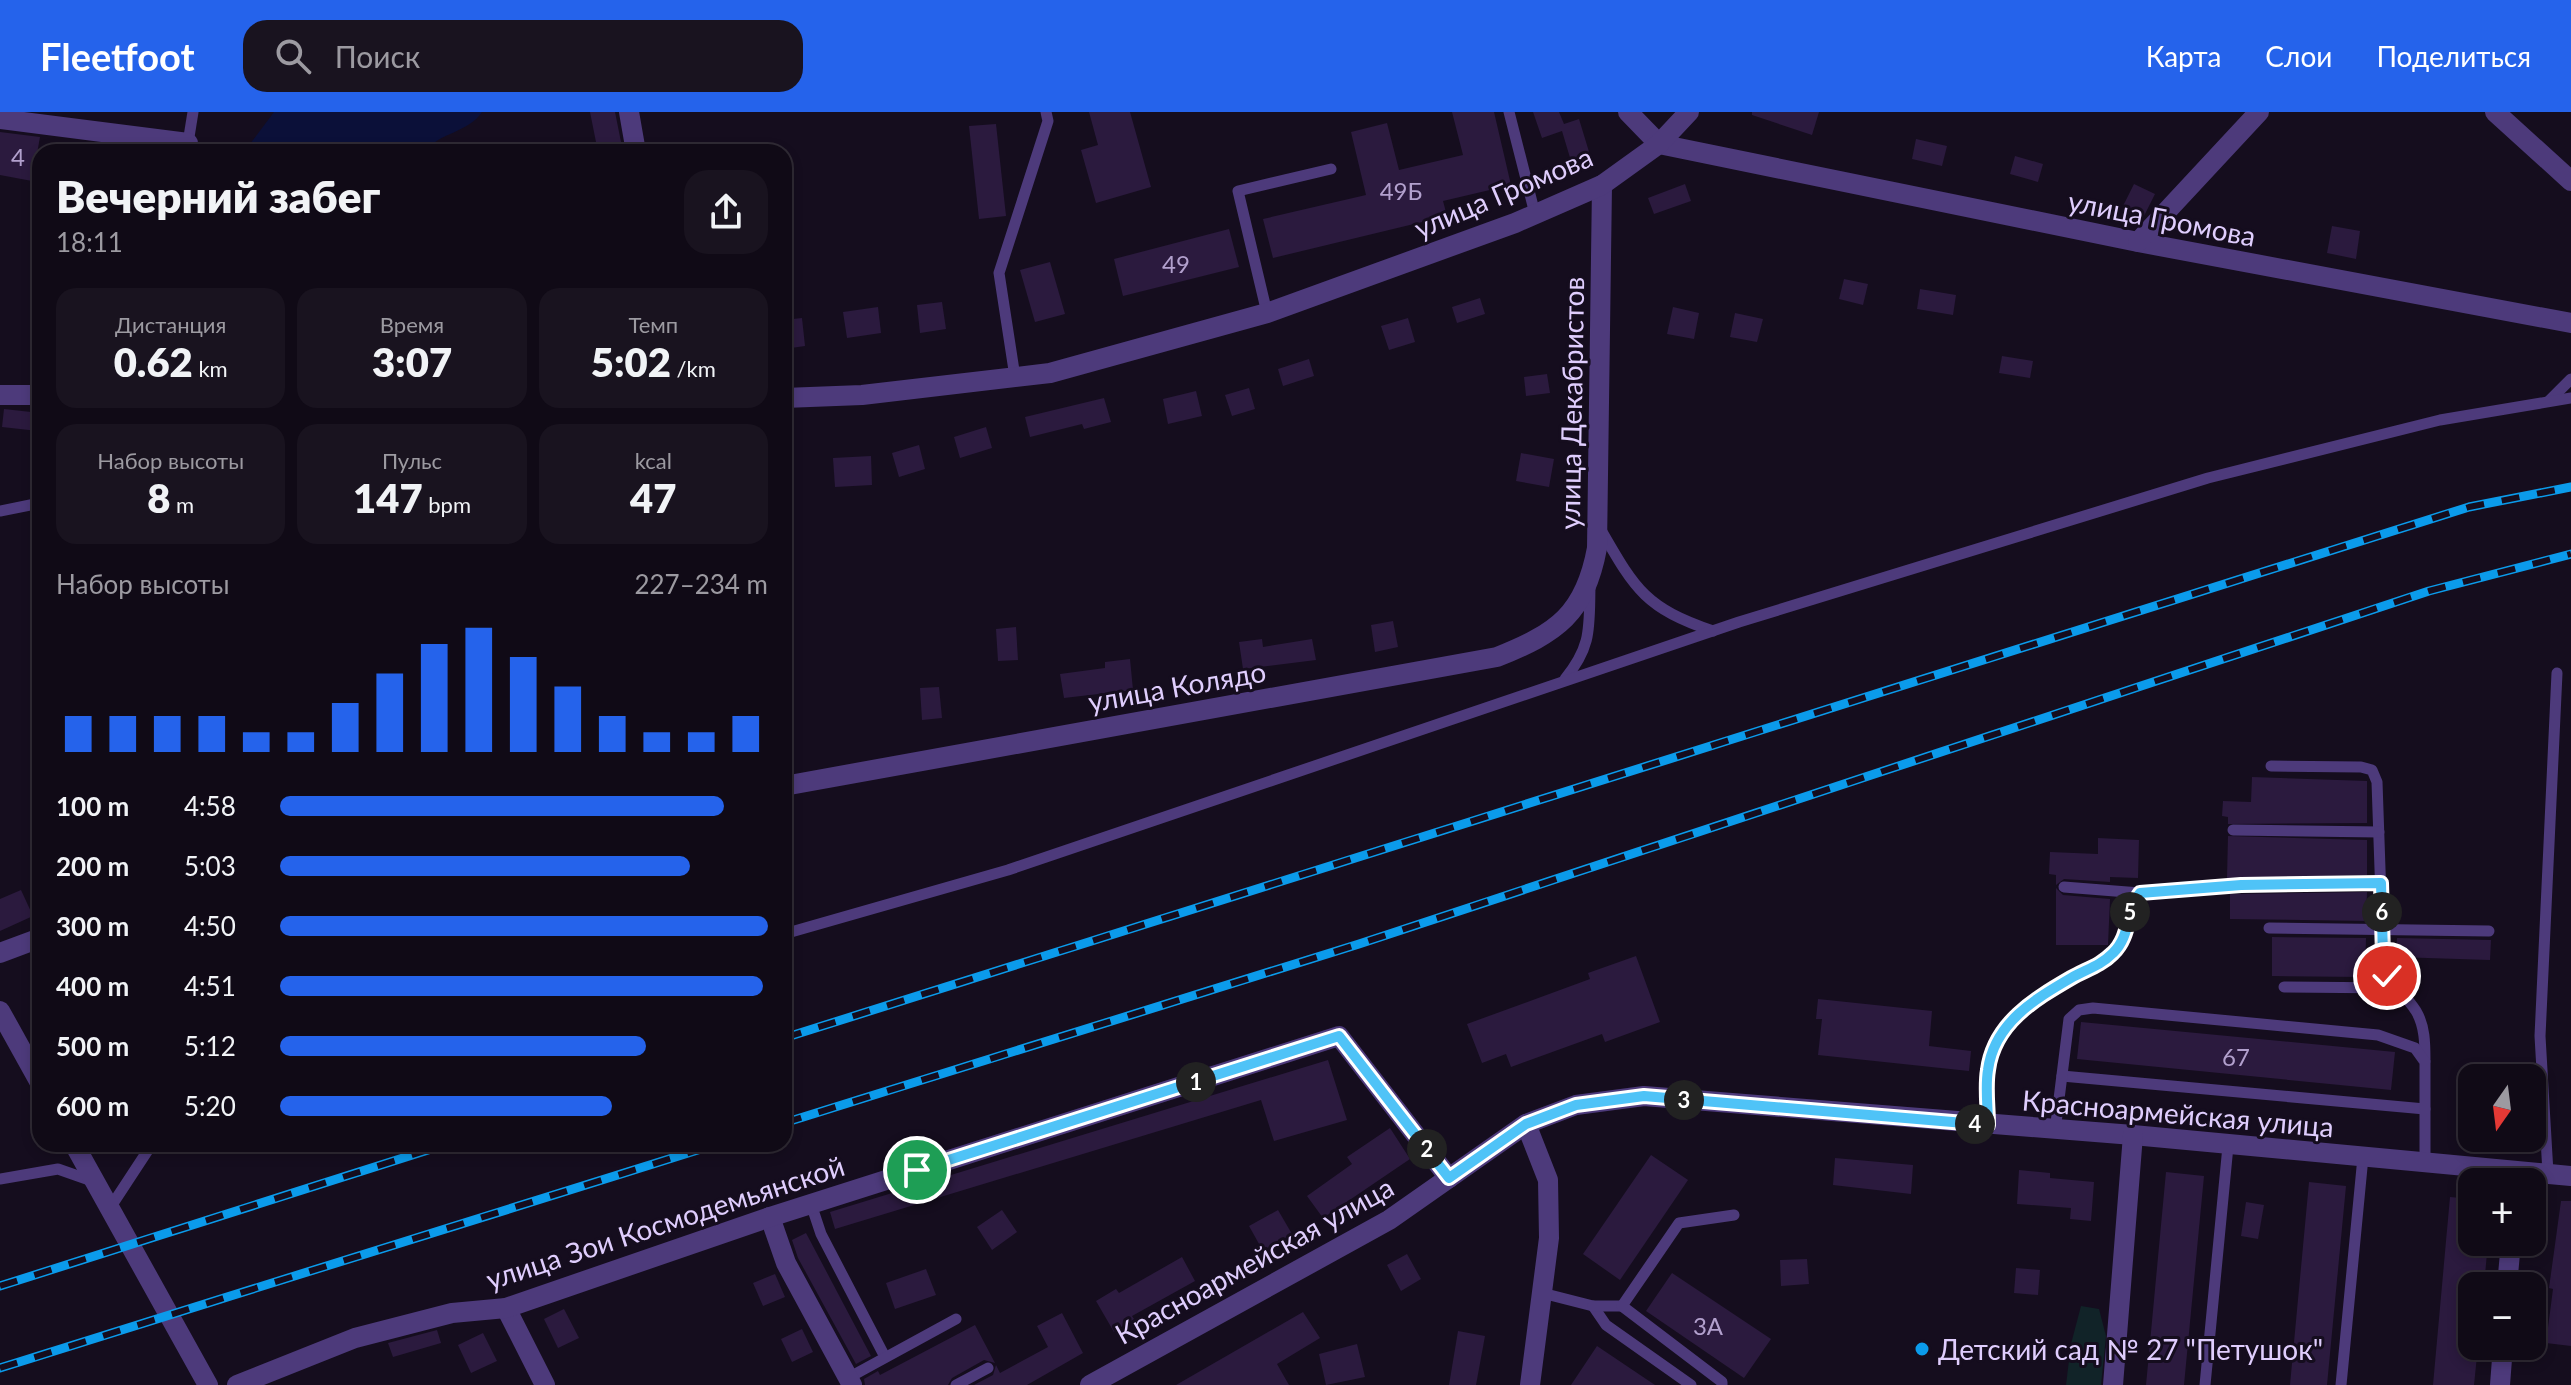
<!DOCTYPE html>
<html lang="ru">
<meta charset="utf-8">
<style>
:root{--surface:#100a16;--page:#19131f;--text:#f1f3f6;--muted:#9c9aa1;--line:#302b35;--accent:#2563eb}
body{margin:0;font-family:Lato,sans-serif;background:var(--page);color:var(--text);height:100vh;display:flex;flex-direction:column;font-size:30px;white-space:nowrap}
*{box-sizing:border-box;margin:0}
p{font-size:26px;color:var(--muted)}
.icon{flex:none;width:44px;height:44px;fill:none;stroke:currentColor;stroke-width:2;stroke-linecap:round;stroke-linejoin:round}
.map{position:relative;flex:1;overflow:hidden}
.sheet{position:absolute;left:32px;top:32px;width:760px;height:1008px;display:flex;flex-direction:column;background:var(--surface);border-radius:24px;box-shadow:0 4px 12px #0003,0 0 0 2px var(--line)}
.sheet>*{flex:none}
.needle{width:52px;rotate:194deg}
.fabs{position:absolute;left:2458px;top:952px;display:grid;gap:16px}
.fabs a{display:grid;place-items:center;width:88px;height:88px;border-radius:16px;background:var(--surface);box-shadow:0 4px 12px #0003,0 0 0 2px var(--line);font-size:40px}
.pin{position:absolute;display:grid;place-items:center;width:68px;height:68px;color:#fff;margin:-34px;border:4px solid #fff;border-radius:50%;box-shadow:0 2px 8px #0007}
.km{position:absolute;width:40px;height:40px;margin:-20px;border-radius:50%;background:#222;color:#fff;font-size:22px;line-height:40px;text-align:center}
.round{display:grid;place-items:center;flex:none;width:84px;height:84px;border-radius:24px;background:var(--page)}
.overview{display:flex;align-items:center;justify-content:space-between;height:136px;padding:0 24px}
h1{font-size:44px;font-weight:800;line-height:60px}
.metrics{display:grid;grid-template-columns:repeat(3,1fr);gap:12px;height:136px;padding:8px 24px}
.metrics div{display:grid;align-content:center;border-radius:20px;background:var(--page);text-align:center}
.metrics b{font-size:40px;font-weight:800}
.metrics small{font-size:22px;font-weight:400}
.metrics p{font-size:22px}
.chart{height:224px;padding:16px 24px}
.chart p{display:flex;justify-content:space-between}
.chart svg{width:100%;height:144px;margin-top:8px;stroke:var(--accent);stroke-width:6}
ul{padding:0 24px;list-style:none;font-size:26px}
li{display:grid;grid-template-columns:128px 96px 1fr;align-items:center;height:60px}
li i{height:20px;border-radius:10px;background:var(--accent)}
header{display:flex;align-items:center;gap:48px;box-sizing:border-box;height:112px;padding:0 40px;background:var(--accent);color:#fff}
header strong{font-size:38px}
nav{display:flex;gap:44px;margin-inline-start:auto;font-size:28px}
.search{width:560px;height:72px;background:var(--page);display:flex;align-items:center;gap:20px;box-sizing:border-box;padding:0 28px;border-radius:24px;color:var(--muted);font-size:30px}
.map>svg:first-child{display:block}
</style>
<header>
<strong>Fleetfoot</strong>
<div class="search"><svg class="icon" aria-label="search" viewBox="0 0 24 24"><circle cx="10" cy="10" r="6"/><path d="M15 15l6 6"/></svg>Поиск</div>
<nav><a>Карта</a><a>Слои</a><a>Поделиться</a></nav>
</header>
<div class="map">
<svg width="2571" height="1273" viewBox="0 0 2571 1273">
<rect width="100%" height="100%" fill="#150d1e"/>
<path fill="#112328" d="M2081 1194 2099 1197 2106 1224 2101 1273H2066L2071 1232Z"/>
<path fill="#0b1039" d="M274 0H482C468 21 440 20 424 40H244Z"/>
<g fill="#2b1a3e">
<path d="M590 0H615L623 40H598Z"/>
<path d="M1089 0H1130L1151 75 1096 91 1081 38 1098 33Z"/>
<path d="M1452 0H1494L1511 73 1443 89 1447 104 1273 146 1263 107 1366 83 1351 20 1387 11 1399 58 1463 43Z"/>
<path d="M1533 0H1559L1564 12 1579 7 1590 43 1571 49 1562 19 1542 26Z"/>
<path d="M1752 0H1819L1812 23 1752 3Z"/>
<path d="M996 12 1006 104 979 107 969 14Z"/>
<path d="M0 20 40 25 32 69 0 63Z"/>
<path d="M1916 27 1947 34 1942 54 1912 47Z"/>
<path d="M2015 44 2043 52 2038 70 2010 62Z"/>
<path d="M1685 72 1691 89 1654 102 1648 86Z"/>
<path d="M2134 72 2155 82 2144 104 2123 94Z"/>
<path d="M2332 114 2360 119 2356 147 2327 141Z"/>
<path d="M1229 117 1239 155 1123 184 1114 147Z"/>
<path d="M1050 150 1065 202 1035 210 1020 158Z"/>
<path d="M1844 167 1868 172 1863 193 1839 187Z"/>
<path d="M1920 177 1956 183 1953 203 1917 197Z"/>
<path d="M1480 186 1485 202 1457 211 1452 195Z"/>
<path d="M942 190 946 217 920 221 917 193Z"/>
<path d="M878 195 881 221 847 226 843 200Z"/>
<path d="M1673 195 1699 201 1694 227 1667 222Z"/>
<path d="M1735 201 1763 207 1757 230 1730 225Z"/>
<path d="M802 206 805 234 784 237V208Z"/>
<path d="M1408 206 1415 230 1389 238 1381 214Z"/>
<path d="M2002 244 2033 249 2030 266 1999 261Z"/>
<path d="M1309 247 1314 264 1283 274 1278 257Z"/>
<path d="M1547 262 1550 281 1526 284 1524 265Z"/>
<path d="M1249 276 1255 297 1232 304 1225 283Z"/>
<path d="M1196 279 1202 304 1168 312 1163 287Z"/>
<path d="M1104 286 1111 310 1084 317 1082 312 1030 325 1025 305Z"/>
<path d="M4 297 40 301 38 319 2 315Z"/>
<path d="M986 315 992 336 960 346 954 325Z"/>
<path d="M919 333 925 357 899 365 892 341Z"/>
<path d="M1521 341 1554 347 1549 375 1516 369Z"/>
<path d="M871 344 872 373 835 375 833 346Z"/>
<path d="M1393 509 1398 535 1375 540 1371 513Z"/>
<path d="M1016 515 1018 548 998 549 996 517Z"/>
<path d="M1262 527 1263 535 1312 527 1316 548 1243 557 1239 530Z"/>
<path d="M1130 547 1133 578 1064 586 1060 562 1105 556V550Z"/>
<path d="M939 575 942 606 922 608 920 576Z"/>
<path d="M2252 665 2367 669V711L2228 712V705L2222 704 2223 689 2251 690Z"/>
<path d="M2228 724 2367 728V763L2227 766Z"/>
<path d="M2098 726 2139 728 2138 766 2110 765V770L2064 767 2056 773V763L2049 762 2050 740 2098 742Z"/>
<path d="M2056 776 2063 783 2110 787 2108 833H2056Z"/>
<path d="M21 778 33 804 0 819V787Z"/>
<path d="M2367 780 2366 809 2230 807V782Z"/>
<path d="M2272 825 2366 826 2365 865 2272 864Z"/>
<path d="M2397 826 2491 828 2490 848 2396 845Z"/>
<path d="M1636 844 1660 910 1605 930 1602 922 1511 955 1506 942 1482 951 1467 912 1590 867 1588 861Z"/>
<path d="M1818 887 1932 899 1929 934 1971 939 1969 959 1818 943 1822 907H1816Z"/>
<path d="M2081 910 2395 940 2391 978 2077 947Z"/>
<path d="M1328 948 1347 1008 1274 1029 1261 988 835 1117 830 1100Z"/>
<path d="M1390 1016 1410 1047 1323 1106 1307 1084 1352 1052 1347 1045Z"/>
<path d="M1651 1043 1688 1068 1620 1168 1583 1142Z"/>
<path d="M1835 1046 1913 1053 1911 1082 1833 1073Z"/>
<path d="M2019 1058 2050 1061V1066L2094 1070 2091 1109 2070 1107 2071 1096 2017 1092Z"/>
<path d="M2166 1060 2204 1064 2184 1273H2146Z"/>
<path d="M2309 1070 2346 1074 2327 1273H2290Z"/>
<path d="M2450 1085 2472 1087V1130H2488L2484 1174H2472V1234H2478L2474 1273H2433Z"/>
<path d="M2561 1089H2571V1234L2546 1231 2553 1177 2549 1176Z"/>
<path d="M2246 1090 2264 1093 2258 1127 2241 1124Z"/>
<path d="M1002 1098 1017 1120 992 1138 977 1115Z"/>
<path d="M1278 1098 1292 1122 1263 1139 1249 1114Z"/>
<path d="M806 1121 871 1244 856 1252 798 1146 792 1128Z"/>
<path d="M1407 1142 1421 1167 1401 1179 1387 1153Z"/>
<path d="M1182 1145 1195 1169 1132 1204 1134 1207 1114 1220 1096 1189 1116 1177 1119 1181Z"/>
<path d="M1807 1147 1809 1172 1781 1174 1780 1148Z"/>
<path d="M2016 1156 2040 1158 2038 1183 2014 1181Z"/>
<path d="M926 1157 936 1183 895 1197 886 1171Z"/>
<path d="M1672 1161 1771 1227 1744 1266 1646 1199Z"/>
<path d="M775 1162 785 1185 763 1194 753 1171Z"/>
<path d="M564 1197 579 1226 558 1236 544 1207Z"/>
<path d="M1303 1200 1320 1226 1277 1252 1289 1273H1176Z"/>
<path d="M1062 1201 1083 1241 1027 1273H974L993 1263 996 1253 1000 1261 1048 1235 1037 1214Z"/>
<path d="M975 1213 995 1251 984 1248 952 1266 948 1273H865L864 1267 878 1259 880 1263Z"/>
<path d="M802 1217 813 1240 792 1250 781 1227Z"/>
<path d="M437 1218 441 1231 393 1245 388 1231Z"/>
<path d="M1458 1219 1485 1224 1476 1273H1449Z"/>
<path d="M483 1221 497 1249 471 1261 458 1233Z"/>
<path d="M1357 1232 1365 1265 1326 1273 1319 1242Z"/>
<path d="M1597 1234 1655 1273H1571Z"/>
</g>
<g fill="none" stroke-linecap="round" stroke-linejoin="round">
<g stroke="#4d3a7b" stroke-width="11">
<path d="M1509 0 1535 102"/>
<path d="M188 31 193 0"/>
<path d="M1267 201 1238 79 1331 57"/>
<path d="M1015 265 999 161 1048 9 1046 0"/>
<path d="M2549 289 2571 267"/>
<path d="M0 399 40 391"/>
<path d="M1601 418C1635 477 1645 496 1713 519"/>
<path d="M1565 567C1592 534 1589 516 1590 475"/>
<path d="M2271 654 2361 655 2372 658 2377 670 2383 844C2389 874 2401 876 2416 899 2425 914 2425 932 2425 949"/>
<path d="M2233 718 2379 720"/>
<path d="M2064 775 2140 781"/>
<path d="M2269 816 2489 819"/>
<path d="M784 822 1008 758 1739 510 2208 366 2440 308 2571 286"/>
<path d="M2284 875 2397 876"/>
<path d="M2062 964 2425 997"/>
<path d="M1988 1013C1988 995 1985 975 1988 958 1994 912 2035 887 2071 866 2087 857 2100 854 2113 841 2131 824 2126 798 2140 781L2241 773 2381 771"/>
<path d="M2055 1019 2069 907 2079 898 2093 896 2378 923 2415 936 2425 950V1051"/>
<path d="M2548 1061 2540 924 2557 561"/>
<path d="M0 1067 58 1057 95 1070"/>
<path d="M811 1092 821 1122 885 1245"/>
<path d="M110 1096 152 1032"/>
<path d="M1542 1181 1593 1194 1606 1213 1691 1273"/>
<path d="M1593 1194H1622"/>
<path d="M848 1266 956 1207"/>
<path d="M956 1273 988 1256"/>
<path d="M1722 1273V1270L1622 1194 1679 1111 1734 1103"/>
<path d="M2205 1273 2228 1034"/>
<path d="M2341 1273 2363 1045"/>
</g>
<g stroke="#4d3a7b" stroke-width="20">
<path d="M629 0 636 40"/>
<path d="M1628 0 1659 32 2138 130 2571 211"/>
<path d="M2495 0 2571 69"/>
<path d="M0 7 188 31"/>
<path d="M2138 130 2259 0"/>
<path d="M784 674 1497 545C1557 521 1585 502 1597 436L1602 73"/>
<path d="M0 841 40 826"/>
<path d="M1526 1012 1548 1068 1549 1126 1530 1273"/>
<path d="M770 1105 786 1151 852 1273"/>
<path d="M2507 1174 2511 1130"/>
<path d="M506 1196 545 1273"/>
<path d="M237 1273 355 1226 452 1201 506 1196 770 1105 1339 924 1449 1066"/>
<path d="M1090 1273 1389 1108 1526 1012 1576 993 1644 984 2133 1023 2571 1064"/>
<path d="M2113 1273 2133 1023"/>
<path d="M2500 1273 2503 1234"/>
</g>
<g stroke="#4d3a7b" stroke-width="20">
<path d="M0 283H40"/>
<path d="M784 286 862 283 1050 261 1267 201 1515 111 1602 73 1659 32 1689 0"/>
<path d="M0 899 40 971"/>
<path d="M74 1032 208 1273"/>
</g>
<g stroke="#0b9beb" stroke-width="9">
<g id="rail">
<path d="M784 926 2469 395 2571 375"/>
<path d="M784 1011 1359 832 2429 479 2571 442"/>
<path d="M0 1174 447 1032"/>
<path d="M0 1256 717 1032"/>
</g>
</g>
<use href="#rail" stroke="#150d1e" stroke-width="6" stroke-dasharray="18" stroke-linecap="butt"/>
</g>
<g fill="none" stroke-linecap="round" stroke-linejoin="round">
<g stroke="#fff" stroke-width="16">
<path id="route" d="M917 1058 1339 924 1449 1066 1526 1012 1576 993 1644 984 1988 1013C1988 995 1985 975 1988 958 1994 911 2035 887 2071 866 2087 857 2100 854 2113 841 2131 824 2126 798 2140 781L2241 773 2381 771 2383 844 2387 864"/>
</g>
<use href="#route" stroke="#4fc3f7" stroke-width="10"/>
</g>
<circle fill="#0b9beb" stroke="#150d1e" stroke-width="3" cx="1922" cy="1237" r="8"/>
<g text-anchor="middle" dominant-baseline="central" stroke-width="6" stroke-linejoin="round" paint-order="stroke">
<g font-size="24" fill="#b2a0cd">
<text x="18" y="44">4</text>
<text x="1401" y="78">49Б</text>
<text x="1176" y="151">49</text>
<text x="2236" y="944">67</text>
<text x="1708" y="1213">3А</text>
</g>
<g font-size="28" fill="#dfcdfd" stroke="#150d1e">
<text transform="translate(1503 80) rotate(-23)">улица Громова</text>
<text transform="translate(2162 106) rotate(11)">улица Громова</text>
<text transform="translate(1571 291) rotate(-89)">улица Декабристов</text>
<text transform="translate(1177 574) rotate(-10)">улица Колядо</text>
<text transform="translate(2178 1001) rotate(5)">Красноармейская улица</text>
<text transform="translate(665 1110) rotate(-18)">улица Зои Космодемьянской</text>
<text transform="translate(1254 1148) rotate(-29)">Красноармейская улица</text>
</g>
<g font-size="28" fill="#dfcdfd" stroke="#150d1e" text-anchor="start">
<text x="1938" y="1237">Детский сад № 27 "Петушок"</text>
</g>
</g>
</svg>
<div class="fabs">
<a><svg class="needle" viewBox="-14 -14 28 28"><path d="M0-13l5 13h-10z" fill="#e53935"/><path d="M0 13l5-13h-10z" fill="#9c9aa1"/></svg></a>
<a>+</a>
<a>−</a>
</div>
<div class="pin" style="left:917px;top:1058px;background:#1e9e55"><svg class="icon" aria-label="arrive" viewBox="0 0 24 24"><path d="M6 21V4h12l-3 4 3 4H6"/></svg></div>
<div class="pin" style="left:2387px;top:864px;background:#d93025"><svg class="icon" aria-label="check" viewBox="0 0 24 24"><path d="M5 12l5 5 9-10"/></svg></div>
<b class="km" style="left:1196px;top:970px">1</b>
<b class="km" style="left:1427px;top:1037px">2</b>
<b class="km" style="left:1684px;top:988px">3</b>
<b class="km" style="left:1975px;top:1012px">4</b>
<b class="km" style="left:2130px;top:800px">5</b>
<b class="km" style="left:2382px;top:800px">6</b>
<section class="sheet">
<div class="overview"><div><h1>Вечерний забег</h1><p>18:11</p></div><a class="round"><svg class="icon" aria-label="share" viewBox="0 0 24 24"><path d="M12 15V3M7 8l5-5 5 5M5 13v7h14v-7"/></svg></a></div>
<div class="metrics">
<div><p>Дистанция</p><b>0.62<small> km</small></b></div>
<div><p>Время</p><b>3:07</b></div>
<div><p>Темп</p><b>5:02<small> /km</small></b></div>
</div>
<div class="metrics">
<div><p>Набор высоты</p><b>8<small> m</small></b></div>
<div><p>Пульс</p><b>147<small> bpm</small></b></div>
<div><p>kcal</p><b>47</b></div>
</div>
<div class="chart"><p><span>Набор высоты</span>227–234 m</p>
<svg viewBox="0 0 160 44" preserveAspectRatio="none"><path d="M5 44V33M15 44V33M25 44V33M35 44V33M45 44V38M55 44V38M65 44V29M75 44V20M85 44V11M95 44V6M105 44V15M115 44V24M125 44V33M135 44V38M145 44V38M155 44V33"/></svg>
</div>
<ul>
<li><b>100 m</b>4:58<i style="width:91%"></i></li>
<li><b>200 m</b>5:03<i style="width:84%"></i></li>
<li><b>300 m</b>4:50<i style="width:100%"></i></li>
<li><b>400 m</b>4:51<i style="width:99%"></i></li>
<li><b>500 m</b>5:12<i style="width:75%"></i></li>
<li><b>600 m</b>5:20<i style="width:68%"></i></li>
</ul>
</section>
</div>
